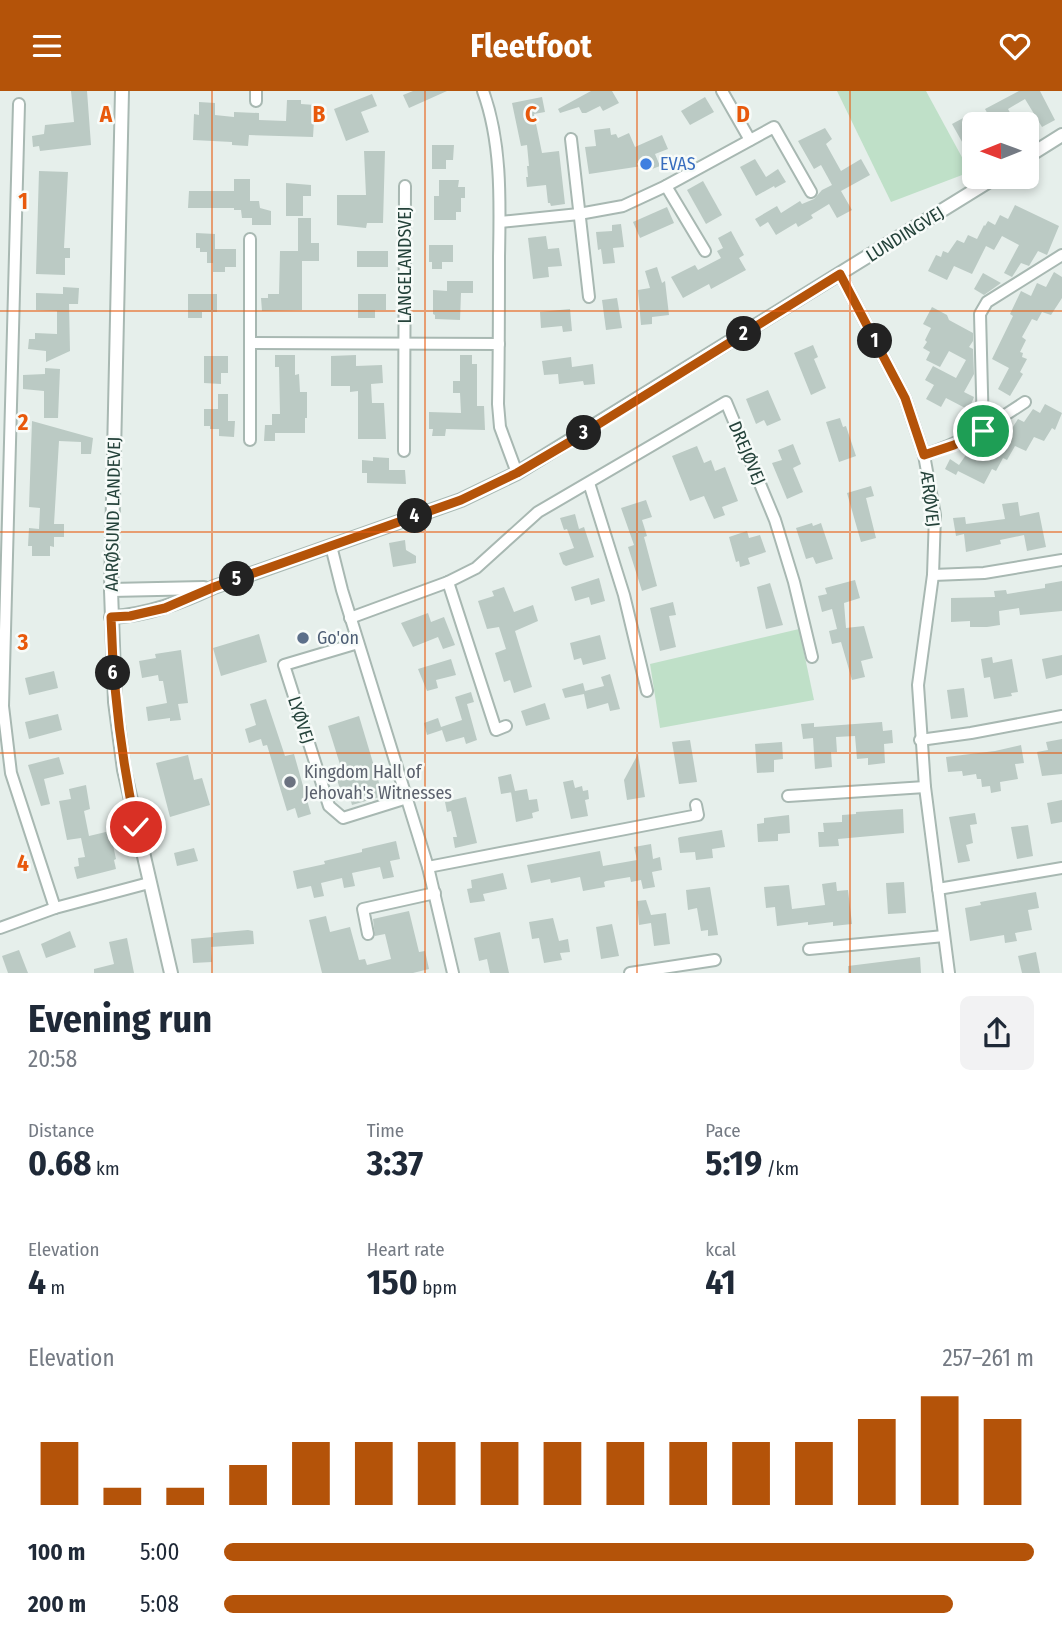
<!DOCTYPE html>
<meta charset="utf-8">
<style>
:root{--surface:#fff;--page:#f2f2f3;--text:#1f2937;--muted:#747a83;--accent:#b45309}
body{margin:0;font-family:"Fira Sans Condensed",sans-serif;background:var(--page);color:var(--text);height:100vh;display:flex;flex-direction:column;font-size:26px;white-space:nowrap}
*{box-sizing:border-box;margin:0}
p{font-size:23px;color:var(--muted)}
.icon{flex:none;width:38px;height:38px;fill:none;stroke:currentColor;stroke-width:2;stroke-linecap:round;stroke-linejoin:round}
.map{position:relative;height:882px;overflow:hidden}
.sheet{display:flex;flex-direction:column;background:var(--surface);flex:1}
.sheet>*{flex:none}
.needle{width:46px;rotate:269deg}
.controls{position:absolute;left:962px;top:21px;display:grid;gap:14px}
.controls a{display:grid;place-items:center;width:77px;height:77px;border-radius:10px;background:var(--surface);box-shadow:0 4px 10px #0003;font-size:35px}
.pin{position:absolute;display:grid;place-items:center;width:60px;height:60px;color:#fff;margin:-30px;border:4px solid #fff;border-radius:50%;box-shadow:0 2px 7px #0007}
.km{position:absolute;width:35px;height:35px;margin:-18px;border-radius:50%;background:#222;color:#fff;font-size:19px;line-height:35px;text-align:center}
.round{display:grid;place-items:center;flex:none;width:74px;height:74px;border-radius:10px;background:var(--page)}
.headline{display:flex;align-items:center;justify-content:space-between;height:119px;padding:0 28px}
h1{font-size:38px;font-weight:700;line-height:52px}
.metrics{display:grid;grid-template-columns:repeat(3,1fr);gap:10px;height:119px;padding:7px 28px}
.metrics div{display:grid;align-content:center}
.metrics b{font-size:35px;font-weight:700}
.metrics small{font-size:19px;font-weight:400}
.metrics p{font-size:19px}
.chart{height:196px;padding:14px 28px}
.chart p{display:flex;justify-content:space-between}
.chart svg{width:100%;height:126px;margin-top:7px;stroke:var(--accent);stroke-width:6}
ul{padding:0 28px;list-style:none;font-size:23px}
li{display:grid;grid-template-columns:112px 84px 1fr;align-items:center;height:52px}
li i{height:18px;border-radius:9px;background:var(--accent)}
header{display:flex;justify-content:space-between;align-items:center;height:91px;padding:0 28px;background:var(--accent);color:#fff;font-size:32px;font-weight:700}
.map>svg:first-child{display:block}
</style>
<header><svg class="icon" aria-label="menu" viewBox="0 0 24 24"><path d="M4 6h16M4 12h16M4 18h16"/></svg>Fleetfoot<svg class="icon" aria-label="heart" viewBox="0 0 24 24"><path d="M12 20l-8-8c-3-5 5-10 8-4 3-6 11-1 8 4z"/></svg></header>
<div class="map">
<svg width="1062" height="882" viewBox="0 0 1062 882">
<rect width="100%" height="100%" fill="#e6efeb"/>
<g fill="#bfe0c8">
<path d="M837 0H926L970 81 891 111Z"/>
<path d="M799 538 814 609 660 637 650 573Z"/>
</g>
<g fill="#bbcac4">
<path d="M71 0H87L91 54 40 60 39 55 33 56 32 45 44 43 45 34 74 31Z"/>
<path d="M413 0H447L409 17 403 4Z"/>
<path d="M591 0H612L619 12 603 20 600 15 586 22H582L579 16 560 22 558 18Z"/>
<path d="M1019 0H1040L1055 29 1042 36 1025 8 1008 18 1016 33H999L994 25 990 27 985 18Z"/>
<path d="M372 3 377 15 361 21 369 41 346 50 334 18Z"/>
<path d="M542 6 545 21 534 23 542 62 559 60 565 113 551 115 550 112H548L546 94 527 96 526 86H528L527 75H529L527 54 521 55 512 12Z"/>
<path d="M705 6 714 21 690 34 681 20Z"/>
<path d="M287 9H301V13L315 14 313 46 249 44 248 55 232 54V51L193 49 194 23 199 24V11L215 12V24L234 26V21L259 22V29L286 30Z"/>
<path d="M965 26 975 38V74L952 33Z"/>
<path d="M610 37 611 44 616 43 618 47 629 42 635 56 662 44 668 58 655 63 660 75 644 81 642 75 589 83 585 56 596 55 594 39Z"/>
<path d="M825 37 832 48 826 53 841 80 861 68 870 84 841 100 852 119 837 127 829 113 811 124 813 127 798 136 796 132 776 144 768 131 760 136 755 128 777 115 781 122 800 110 802 113 814 108 822 99 832 94 821 74 814 78 798 50Z"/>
<path d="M432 54H454L453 69H446V78H432Z"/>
<path d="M364 60H385L383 132H367L366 137 337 134V104H366Z"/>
<path d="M755 68 766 86 778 78 786 91 775 97 774 95 756 105 740 76Z"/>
<path d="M39 80 68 81 64 157H70V167H65V184L36 183Z"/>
<path d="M234 88H250V110H259L260 117 271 120V134H252V127H242L241 119H234V117H188L189 100H234Z"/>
<path d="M439 89H459L458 96H465V107H461V121H456V129H434V105H439Z"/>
<path d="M703 90 722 124 706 133 687 99Z"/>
<path d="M286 92 311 94V105H303V125H286Z"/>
<path d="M1015 114 1059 135 1047 164 1038 160 1029 175 1021 172 1012 186 1004 182 1019 154 1002 145 994 159 986 155 972 183 954 175 947 189 928 180 936 164 941 166 943 160 948 162 957 149 964 152 968 144 977 148 984 134 985 135 988 130 995 134 1000 124 1008 128Z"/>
<path d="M667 116 674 132 640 147 633 131Z"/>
<path d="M298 127H311V152H319V170H302V219L262 220 261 207H268V203H279L280 160H298Z"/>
<path d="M621 133 624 156 613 157 615 172 603 173 601 158 598 159 596 141 612 140V134Z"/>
<path d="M731 140 744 164 739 167 746 179 711 198 709 193 683 207 671 186 695 174 698 179 721 167 717 160 723 157 718 147Z"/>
<path d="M196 142 215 143V158H236V176H225V181H213V172H207V161H200V157H196Z"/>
<path d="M546 145 548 158 559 157 562 175 548 176 549 186 533 188 528 147Z"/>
<path d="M429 154H453V171H442V178H432V171H429Z"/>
<rect x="357" y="160" width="31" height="16"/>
<path d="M657 176 662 192 665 190 669 224 652 226V233L641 234 638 199 650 197 645 180Z"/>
<path d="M1054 181 1062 186V207L1051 224 1042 221 1037 230 1032 228 1022 246 1026 249 1020 261 1023 262 1022 266 1027 268 1020 281 1023 283 1010 305 998 298 1009 277 992 268 1013 225 1010 223 1021 200 1031 205 1037 192 1046 196Z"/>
<path d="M983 182 1001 192 984 204 974 198Z"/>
<path d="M447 190H473V202H461L460 229 435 228V224L433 223V199L447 200Z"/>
<path d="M63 196 79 197 78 213H69L70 260 46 271V260L28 258 29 248H35V242L57 243V220L36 219V202L63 203Z"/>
<path d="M188 203H217V221H202V227H188Z"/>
<path d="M358 203H386V219H375V227H358Z"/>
<path d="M617 207 622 237 606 239 602 209Z"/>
<path d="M932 216 947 224 949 229 973 242V250L969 256 973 258 974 283 964 301 974 306 969 319 946 307 941 316 926 308 934 294 925 289 933 275 956 287 966 269 949 260 940 276 926 269 930 261 923 257 927 251 925 249 931 237 923 233Z"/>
<path d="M570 218 572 240 563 241 562 235 541 237 540 221Z"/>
<path d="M813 254 818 266 814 268 826 297 811 304 794 262Z"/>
<path d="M275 264H295V284L299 283 300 301H307V327H305V342H275V350H264L265 334H272V323H280L279 276H275Z"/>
<path d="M356 264V275L382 274 383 292 371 293 372 312H384L386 348H358V300L350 301V295H331V265Z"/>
<path d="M460 264H472V273H477V315H484L485 339 446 338 445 345H432L433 338H429V321L461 322 460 302H453V290H460Z"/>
<path d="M204 265H228V282H221V293L204 292Z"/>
<path d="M571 266 572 276 593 273 595 293 584 294 583 290 559 293 558 283 544 284 542 270Z"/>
<path d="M45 277 60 278 58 327H44V300L23 298V284L45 283Z"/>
<path d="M768 299 781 329 767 335 764 329 756 333 746 308Z"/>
<path d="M218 303H228V330H235L234 346 219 345V338H210V335H204V318H218Z"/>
<path d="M1045 313 1062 322 1055 339 1052 337 1044 350 1034 346 1026 360 1015 355 1007 369 1003 367 996 380 992 378 984 393 958 380 956 384 945 378 950 368 959 374 970 358 976 362 980 354 988 359 1001 338 1009 342 1018 328 1024 331 1033 318 1040 322Z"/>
<path d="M840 327 843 336 846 335 856 365 839 371 826 331Z"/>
<path d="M32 330 93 347 91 363H81V351L59 350 54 433H64V446H54V456L50 455V465H32V455H28L29 437 39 438 40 417 29 416Z"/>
<path d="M793 353 801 373 793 377 803 401 787 408 772 372 782 369 778 359Z"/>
<path d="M697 355 704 372 711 369 715 380 725 376 738 410 722 416 725 424 714 428 704 405 690 410 672 365Z"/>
<path d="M373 366 389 367V379H405L406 393 367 392V382H362V369L373 370Z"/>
<path d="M871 395 874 405 866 407 876 447 861 451 847 402Z"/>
<path d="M646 409 652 426 642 429 647 445 644 446 657 495 642 500 628 456 634 454 621 417Z"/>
<path d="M1018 411 1020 425 1039 421 1046 456 1027 460 1024 444 1000 449 1001 453 966 461 964 443 956 445 953 427 965 426 966 433 1005 428 1002 413Z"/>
<path d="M575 423 579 438 584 436 594 466 566 475 563 473 559 462 574 457 567 438 564 439 560 427Z"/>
<path d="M812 432 813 435 821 432 833 468 816 473 813 466 806 468 796 437Z"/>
<path d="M747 440 749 447 760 444 766 461 748 467 750 473 740 476 739 470 736 471 729 446Z"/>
<path d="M405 449 406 459 416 465V472L393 476 389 452Z"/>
<path d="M599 487 605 510 591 514 589 506 575 510 571 496Z"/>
<path d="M855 489 860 507 844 512 846 537 864 535 873 567 861 570 865 586 852 589 841 551 832 553 829 540 837 538 832 518 822 521 818 505 827 503 825 497Z"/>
<path d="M1062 490V520L1020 524 1019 517 999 520 1000 534 987 536H970V530L951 531V507L995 506 994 500 1006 499 1007 503 1045 497V493Z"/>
<path d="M770 492 783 534 766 538 757 496Z"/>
<path d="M504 496 514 521 533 514 538 530 515 540 532 596 514 602 510 589 504 591 495 562 506 558 499 536 487 538 478 510 494 505 492 500Z"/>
<path d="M673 511 676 524 669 525 676 556 660 560 650 517Z"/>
<path d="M428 522 431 531 444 526 455 554 443 558 438 546 413 556 401 532Z"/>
<path d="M259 543 267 571 221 585 213 557Z"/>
<path d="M600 544 606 568 583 574 581 567 574 569 570 552Z"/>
<path d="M181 559 188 612 178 613 181 629 170 630V627L148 630 146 616 167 612 163 590H159L158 584 142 587 139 570 156 567 155 563Z"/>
<path d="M1062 564V584L1046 588 1042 568Z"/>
<path d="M992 566 993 572 1012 568 1018 601 1011 602 1012 605 994 608 990 586 984 587 981 568Z"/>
<path d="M451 568 456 584 436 589 438 597 427 600 418 578Z"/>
<path d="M54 580 58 597 29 604 25 587Z"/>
<path d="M610 583 620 618 610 620 608 612 587 618 584 603 565 607 562 598 583 592 585 600 604 595 601 586Z"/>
<path d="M964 597 968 626 951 628 947 599Z"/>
<path d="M471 601 474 611 467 613 477 649 466 653 464 646 446 651 442 639 427 644 424 632 438 627 441 636 462 629 455 606Z"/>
<path d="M266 608 285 665 294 663 311 723 298 727 295 717 287 720 267 654 263 655 261 648 249 652 245 638 256 634 250 613Z"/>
<path d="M545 612 550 628 526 635 521 620Z"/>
<path d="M58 623 62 639 29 648 25 631Z"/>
<path d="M359 625 383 705 352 714 349 703 342 705 336 685 343 683 328 635Z"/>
<path d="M882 631 883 640 892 639 893 652 884 653 885 672 868 674V667L857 668 855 645 836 646 837 661H831L832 676 815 678 813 647 803 648 801 633 814 632V636Z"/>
<path d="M1062 648V683L1042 685 1037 661 1048 659 1046 651Z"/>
<path d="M690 649 697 691 679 693 672 651Z"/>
<path d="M782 651 783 668 774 669V681L757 682 755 653Z"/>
<path d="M1021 654 1024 672 1015 673 1018 688 1000 691 1001 700 991 702 990 695 982 696 981 688H977L976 683 963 685 962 680 948 681 946 666 995 660Z"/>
<path d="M638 663 645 706 627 709 624 689Z"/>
<path d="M188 664 194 689 202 687 210 714 170 726 156 672Z"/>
<path d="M59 666 64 683 44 688 50 713 41 715 28 674Z"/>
<path d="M511 683 515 700 527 698 529 709 537 708 539 720 532 722 533 727 516 731 511 701H513L501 703 498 686Z"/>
<path d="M573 689 575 697 582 695 583 700 588 699 589 708 585 709 588 725 571 728 563 691Z"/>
<path d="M86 694 90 718 84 720 89 745 110 740 116 768 114 769 116 778 77 788 74 776 79 775 78 767 85 766 81 747 67 749 59 710 71 708 69 698Z"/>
<path d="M466 706 477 752 455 757 453 746H457L451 720 447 721 445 711Z"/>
<path d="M1062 709V731L1051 733 1047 712Z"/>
<path d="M903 718 904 742 838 748 839 755 819 756 818 741H824L823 732 842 731V724L856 723V721Z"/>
<path d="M975 722 977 733 970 734 973 752 966 754 970 770 958 772 949 726Z"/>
<path d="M789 724 790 742 778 743V750L758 751 757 733 764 732V727Z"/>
<path d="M1028 734 1033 765 1017 768 1011 736Z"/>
<path d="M722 739 725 756 712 758 713 767 696 769 695 761 680 762 678 747 680 746Z"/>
<path d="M396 750 400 768 390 770 394 786 383 788 380 776 352 782 355 795 344 797 342 787 321 792 324 805 314 807 311 795 297 798 293 780 325 773 324 770 362 761V758Z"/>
<path d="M651 753 653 768 660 766 662 779 652 781 655 796 643 798 641 789 631 791 630 786 606 790 604 791 605 796 583 800 580 786 551 792 550 788 531 792 527 774 600 760 603 775 637 769 634 756Z"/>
<path d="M194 757 198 770 177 775 174 762Z"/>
<path d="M503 782 507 798 483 803 485 810 470 812 467 798 472 797 471 789Z"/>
<path d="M836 791 837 800 848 799 852 833 833 835V831L808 834V831L777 835 775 816 766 817 764 796 789 794 792 818 825 814 822 793Z"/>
<path d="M904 791 906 822 888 823 886 792Z"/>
<path d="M710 796 718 844 708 845V839L701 840 697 817 688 819 686 799Z"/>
<path d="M1036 801 1039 817 1028 819 1032 839 1015 842 1017 850 1005 852 1004 844 970 850 965 817 981 814 980 811Z"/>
<path d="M646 809 651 824 666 822 670 853 654 855 651 832 639 834 637 810Z"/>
<path d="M409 820 419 861 425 860 429 878 413 882H322L309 829 326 825 330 841 350 836 359 869 365 868 367 874 391 868 385 843 375 845 373 828Z"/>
<path d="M553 827 559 850 568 848 570 861 560 862 562 869 544 872 539 847 532 848 529 831Z"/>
<path d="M612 833 619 865 601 868 596 836Z"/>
<path d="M248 839 253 840 254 853 211 856 212 871 193 872 191 848 213 846V842Z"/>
<path d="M70 840 76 856 46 867 41 853Z"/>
<path d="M500 841 509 882H490L487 868 479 870 474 847Z"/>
<path d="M127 847 134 882H94V878L114 873 109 851Z"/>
<path d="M19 859 28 882H8L2 865Z"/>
<path d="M1036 861 1040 882H1022L1018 865Z"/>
<path d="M920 866 921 882H848V875Z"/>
</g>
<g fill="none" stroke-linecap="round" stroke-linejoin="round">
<g stroke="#a8b8b2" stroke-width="14">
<g id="minor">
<path d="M483 0C502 52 500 111 499 166 499 215 499 264 498 313L500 336 517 382"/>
<path d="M722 0 750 49"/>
<path d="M256 10V0"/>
<path d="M19 13 3 615 11 682 55 817"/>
<path d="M571 48 589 206"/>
<path d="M666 95 705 160"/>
<path d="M500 131 579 123 623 115 666 95 774 36 811 101"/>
<path d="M840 183 905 307 924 364 935 424 933 484 918 594 925 696 949 882"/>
<path d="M251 252 499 253"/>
<path d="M983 340 980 223 987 211 1062 164"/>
<path d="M250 349V148"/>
<path d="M404 360 405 95"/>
<path d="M924 364C962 352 992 333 1025 311"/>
<path d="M589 392 624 504 647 600"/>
<path d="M331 455 342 499 428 776 453 882"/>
<path d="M933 484 984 482 1062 469"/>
<path d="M448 491 496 639 506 635"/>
<path d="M350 527 448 491 476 477 538 421 726 311 775 429 794 491 812 566"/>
<path d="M358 552 284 574 329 715 343 727 407 707"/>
<path d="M920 649 971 642 1062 625"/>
<path d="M788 705 925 696"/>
<path d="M428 776 698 724 696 714"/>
<path d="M938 798 1062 777"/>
<path d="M0 837 55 817 149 792"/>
<path d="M368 843 363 818 435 802"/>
<path d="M809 858 944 845"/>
<path d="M630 882 715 869"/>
</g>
</g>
<g stroke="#a8b8b2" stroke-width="16">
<g id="tertiary">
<path d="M122 0 111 499 115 611 124 679 171 882"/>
<path d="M1027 66 1062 44"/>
<path d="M111 499 204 497"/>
<path d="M111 526C149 524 181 511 214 496L461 409 517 382 996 86"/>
</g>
</g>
<use href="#minor" stroke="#fff" stroke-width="10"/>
<use href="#tertiary" stroke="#fff" stroke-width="12"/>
</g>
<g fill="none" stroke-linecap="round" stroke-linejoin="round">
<g stroke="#fff" stroke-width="14">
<path id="route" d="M136 736C121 666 113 598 111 526L130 525 165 517 214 496 461 409 517 382 573 349 840 183 905 307 924 364 954 354 983 340"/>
</g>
<use href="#route" stroke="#b45309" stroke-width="9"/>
</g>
<path fill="none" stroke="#e8590c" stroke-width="2" stroke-opacity="0.55" d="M212 0V882M425 0V882M637 0V882M850 0V882M0 220H1062M0 441H1062M0 662H1062"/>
<circle fill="#3f7fe0" stroke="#f7fbf9" stroke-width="2.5" cx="646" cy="73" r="7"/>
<circle fill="#5c6f8a" stroke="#f7fbf9" stroke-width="2.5" cx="303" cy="547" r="7"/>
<circle fill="#6b7280" stroke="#f7fbf9" stroke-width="2.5" cx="290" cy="691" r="7"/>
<g text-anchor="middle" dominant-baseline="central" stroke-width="5" stroke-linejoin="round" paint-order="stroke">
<g font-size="18" fill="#366cbe" stroke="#f7fbf9" text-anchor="start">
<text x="660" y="73">EVAS</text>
</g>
<g font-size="18" fill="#24423a" stroke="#f7fbf9">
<text transform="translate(905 143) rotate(-32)">LUNDINGVEJ</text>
<text transform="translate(405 174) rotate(-90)">LANGELANDSVEJ</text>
<text transform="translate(747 362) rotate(67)">DREJØVEJ</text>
<text transform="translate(930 408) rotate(83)">ÆRØVEJ</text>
<text transform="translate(113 423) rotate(-89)">AARØSUND LANDEVEJ</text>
<text transform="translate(301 629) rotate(72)">LYØVEJ</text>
</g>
<g font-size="18" fill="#4e5e75" stroke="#f7fbf9" text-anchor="start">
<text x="317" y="547">Go'on</text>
</g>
<g font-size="18" fill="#5b616d" stroke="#f7fbf9" text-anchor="start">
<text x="304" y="681">Kingdom Hall of<tspan x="304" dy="21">Jehovah's Witnesses</tspan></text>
</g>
</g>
<g font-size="23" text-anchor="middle" font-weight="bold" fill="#e8590c" stroke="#f7fbf9" stroke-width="5" stroke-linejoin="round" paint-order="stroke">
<text x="106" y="31">A</text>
<text x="319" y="31">B</text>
<text x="531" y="31">C</text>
<text x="743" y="31">D</text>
<text x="23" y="118">1</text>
<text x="23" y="339">2</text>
<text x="23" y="559">3</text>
<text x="23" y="780">4</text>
</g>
</svg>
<div class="controls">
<a><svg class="needle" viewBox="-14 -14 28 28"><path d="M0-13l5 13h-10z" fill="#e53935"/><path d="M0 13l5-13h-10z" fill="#747a83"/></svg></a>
</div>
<div class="pin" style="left:983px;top:340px;background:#1e9e55"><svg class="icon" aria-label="arrive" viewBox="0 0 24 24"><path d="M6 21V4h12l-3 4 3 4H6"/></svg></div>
<div class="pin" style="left:136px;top:736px;background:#d93025"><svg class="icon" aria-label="check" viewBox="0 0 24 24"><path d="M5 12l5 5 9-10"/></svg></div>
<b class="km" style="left:875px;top:250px">1</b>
<b class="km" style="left:744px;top:243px">2</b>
<b class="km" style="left:584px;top:342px">3</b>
<b class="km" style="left:415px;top:425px">4</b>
<b class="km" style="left:237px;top:488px">5</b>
<b class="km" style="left:113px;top:582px">6</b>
</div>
<section class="sheet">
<div class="headline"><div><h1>Evening run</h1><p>20:58</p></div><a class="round"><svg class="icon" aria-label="share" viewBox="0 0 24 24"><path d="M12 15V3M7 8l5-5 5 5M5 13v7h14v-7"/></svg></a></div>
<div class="metrics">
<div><p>Distance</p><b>0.68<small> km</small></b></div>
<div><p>Time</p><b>3:37</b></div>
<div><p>Pace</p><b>5:19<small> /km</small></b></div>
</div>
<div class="metrics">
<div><p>Elevation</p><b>4<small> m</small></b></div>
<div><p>Heart rate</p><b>150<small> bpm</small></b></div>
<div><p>kcal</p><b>41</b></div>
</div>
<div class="chart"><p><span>Elevation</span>257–261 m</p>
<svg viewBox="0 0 160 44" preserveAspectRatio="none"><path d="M5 44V22M15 44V38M25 44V38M35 44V30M45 44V22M55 44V22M65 44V22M75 44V22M85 44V22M95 44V22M105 44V22M115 44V22M125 44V22M135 44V14M145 44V6M155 44V14"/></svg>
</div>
<ul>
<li><b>100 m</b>5:00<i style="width:100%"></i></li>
<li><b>200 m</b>5:08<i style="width:90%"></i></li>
</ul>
</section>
